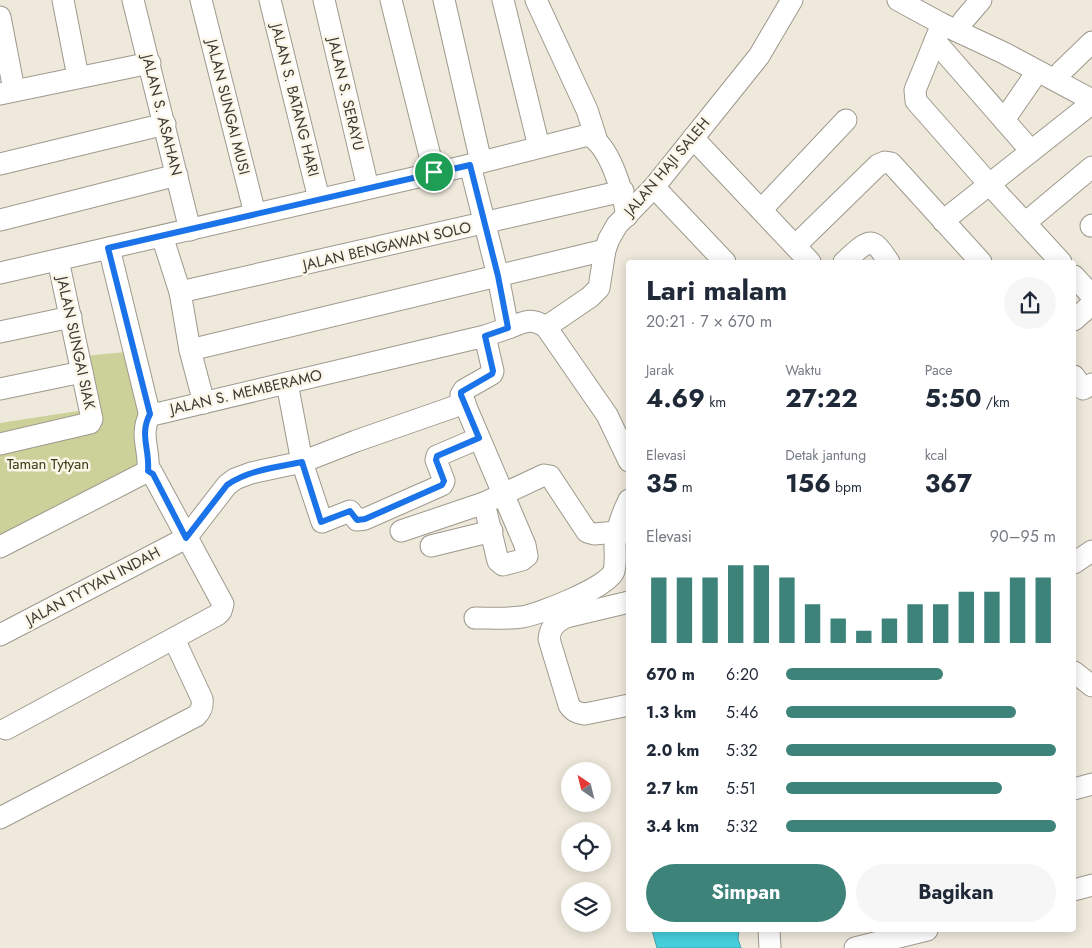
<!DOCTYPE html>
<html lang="id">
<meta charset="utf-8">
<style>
:root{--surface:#fff;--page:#f6f6f7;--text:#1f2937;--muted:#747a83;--accent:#3d837a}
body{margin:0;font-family:Jost,sans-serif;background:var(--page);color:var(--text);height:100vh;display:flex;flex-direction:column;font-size:19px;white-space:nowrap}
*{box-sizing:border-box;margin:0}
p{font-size:16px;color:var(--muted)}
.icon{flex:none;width:28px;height:28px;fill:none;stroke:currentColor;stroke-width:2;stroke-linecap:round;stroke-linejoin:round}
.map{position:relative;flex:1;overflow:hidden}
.details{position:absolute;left:626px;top:260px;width:450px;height:672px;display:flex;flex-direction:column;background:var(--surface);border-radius:5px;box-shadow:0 2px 12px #0003}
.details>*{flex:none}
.needle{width:32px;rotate:325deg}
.buttons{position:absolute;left:561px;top:762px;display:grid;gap:10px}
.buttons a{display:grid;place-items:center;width:50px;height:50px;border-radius:50%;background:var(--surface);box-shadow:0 2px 12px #0003;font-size:25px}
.pin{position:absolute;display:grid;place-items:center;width:42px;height:42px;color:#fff;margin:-21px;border:2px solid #fff;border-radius:50%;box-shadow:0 1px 5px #0007}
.round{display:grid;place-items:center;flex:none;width:52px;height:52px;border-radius:26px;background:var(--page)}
.head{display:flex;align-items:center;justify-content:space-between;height:85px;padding:0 20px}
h1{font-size:28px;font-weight:700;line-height:38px}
.stats{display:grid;grid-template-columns:repeat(3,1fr);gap:8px;height:85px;padding:5px 20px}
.stats div{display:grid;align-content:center}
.stats b{font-size:25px;font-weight:700}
.stats small{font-size:14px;font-weight:400}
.stats p{font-size:14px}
.chart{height:140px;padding:10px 20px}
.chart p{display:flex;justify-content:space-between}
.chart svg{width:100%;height:90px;margin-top:5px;stroke:var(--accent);stroke-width:6}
.primary-button{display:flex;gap:10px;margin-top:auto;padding:10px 20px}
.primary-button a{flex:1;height:58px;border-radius:30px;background:var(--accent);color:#fff;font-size:20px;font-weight:700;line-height:58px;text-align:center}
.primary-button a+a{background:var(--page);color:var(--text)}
ul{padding:0 20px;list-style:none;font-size:16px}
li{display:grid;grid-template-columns:80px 60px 1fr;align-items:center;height:38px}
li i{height:12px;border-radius:6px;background:var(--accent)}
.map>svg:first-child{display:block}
</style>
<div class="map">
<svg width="1092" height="948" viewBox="0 0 1092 948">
<rect width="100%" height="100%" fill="#efe9dc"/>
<path fill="#ccd19a" d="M136 351 148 401 159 464 0 541V423L97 408 85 356Z"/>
<path fill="#46cfdd" stroke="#43a2ab" d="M652 930H739L738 939 741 948H657Z"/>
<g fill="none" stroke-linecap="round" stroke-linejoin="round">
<g stroke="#9e998d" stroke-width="23">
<g id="minor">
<path d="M63 0 78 77"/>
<path d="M133 0 190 230"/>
<path d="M201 0 255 214"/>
<path d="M270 0 319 199"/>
<path d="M324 0 368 188"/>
<path d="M391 0 434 172"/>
<path d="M444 0 481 162"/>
<path d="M503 0 539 147"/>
<path d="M536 0 587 110 596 138"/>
<path d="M898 0 942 24 1004 53 1092 100"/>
<path d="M0 17 14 90"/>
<path d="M963 21 981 0"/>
<path d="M942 24 915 90 916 101 989 184 1061 262"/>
<path d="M935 41 1031 151"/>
<path d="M1061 72 1092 42"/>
<path d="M0 94 150 63"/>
<path d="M1004 120 1037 72"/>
<path d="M693 138 810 262"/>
<path d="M0 164 165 124"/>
<path d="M470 165 498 276 508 328C525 322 530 317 546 327L607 415 629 461"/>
<path d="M654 187 725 262"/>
<path d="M761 210 846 120"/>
<path d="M0 220 177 175"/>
<path d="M943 221 1092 103"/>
<path d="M1025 223 1092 167"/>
<path d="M1091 226 1092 225"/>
<path d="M162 236 180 292 190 350 204 403"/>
<path d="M795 246 878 165 885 162 891 163 981 262"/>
<path d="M109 248 149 412 152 415 485 336 508 328"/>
<path d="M844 262C851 257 865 239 874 244 880 247 885 257 889 262"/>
<path d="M0 273 470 165 588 135C610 145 623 193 627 216"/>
<path d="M1074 276 1092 296"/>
<path d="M180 292 623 191"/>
<path d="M1074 320 1092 304"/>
<path d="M546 327 590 297 599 288 605 250 609 239 617 225 654 187 759 56 792 0"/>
<path d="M0 332 71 317"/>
<path d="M190 350 605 250"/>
<path d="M1074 376 1083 389 1092 384"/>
<path d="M287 383 302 462 322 522 350 511 357 520 365 519 442 485 444 481 436 460 437 456 479 438"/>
<path d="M0 389 82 372"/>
<path d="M0 444 90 423 92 419 58 260"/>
<path d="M148 471C150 448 139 436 150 414"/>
<path d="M484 503 498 561 503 565 522 560 527 556 525 545 461 395 464 390 492 374 493 371 485 336"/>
<path d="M401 531 484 503 544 475 550 476 587 532 594 534 617 532"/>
<path d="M431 546 492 531"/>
<path d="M0 547 148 471H151L223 604 221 611 217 615 6 729"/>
<path d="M1074 563 1092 551"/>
<path d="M629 602 566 617C556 622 550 627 549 639L569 705C573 711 577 713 585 714L629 705"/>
<path d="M475 618C491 618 507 619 522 617 539 614 609 587 614 571 616 563 615 553 615 544 617 528 622 514 629 500"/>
<path d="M0 635 186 538 227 485 235 479 251 473 302 462 356 441 465 403"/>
<path d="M1074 672 1092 686"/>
<path d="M1074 789 1092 784"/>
<path d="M0 818 196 716C201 711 203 707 202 699L174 639"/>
<path d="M1074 890 1092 885"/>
<path d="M769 930 770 948"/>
<path d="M855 948 927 930"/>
</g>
</g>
<use href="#minor" stroke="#fff" stroke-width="21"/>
</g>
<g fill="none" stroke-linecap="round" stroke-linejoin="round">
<g stroke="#fff" stroke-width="10">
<path id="route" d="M470 165 498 276 508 328 485 336 493 371 492 374 461 392V395L479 438 437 456 436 460 444 481 442 485 365 519 357 520 350 511 321 522 302 462C277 467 248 470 227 485L186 538 153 474 148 471C150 449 139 435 150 414L108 248Z"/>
</g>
<use href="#route" stroke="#1a73e8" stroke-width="6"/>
</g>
<g text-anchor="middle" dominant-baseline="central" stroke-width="5" stroke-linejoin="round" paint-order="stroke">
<g font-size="15" fill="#3c3a35" stroke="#fcf6e9">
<text transform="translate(346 94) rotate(77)">JALAN S. SERAYU</text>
<text transform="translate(295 100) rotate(76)">JALAN S. BATANG HARI</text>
<text transform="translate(228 107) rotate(76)">JALAN SUNGAI MUSI</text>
<text transform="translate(162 115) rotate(76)">JALAN S. ASAHAN</text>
<text transform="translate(667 167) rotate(-50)">JALAN HAJI SALEH</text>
<text transform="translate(387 246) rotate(-13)">JALAN BENGAWAN SOLO</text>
<text transform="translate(76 343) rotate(78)">JALAN SUNGAI SIAK</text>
<text transform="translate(246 392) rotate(-13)">JALAN S. MEMBERAMO</text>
<text transform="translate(93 586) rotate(-28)">JALAN TYTYAN INDAH</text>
</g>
<g font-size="15" fill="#3c3e17" stroke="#fcf6e9">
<text x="48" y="464">Taman Tytyan</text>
</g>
</g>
</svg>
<div class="buttons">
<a><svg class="needle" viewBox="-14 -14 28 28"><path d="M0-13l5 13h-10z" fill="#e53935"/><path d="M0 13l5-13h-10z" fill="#747a83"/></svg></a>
<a><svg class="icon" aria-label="locate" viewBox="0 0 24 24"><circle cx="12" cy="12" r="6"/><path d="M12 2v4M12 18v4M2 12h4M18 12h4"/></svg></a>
<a><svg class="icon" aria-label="layers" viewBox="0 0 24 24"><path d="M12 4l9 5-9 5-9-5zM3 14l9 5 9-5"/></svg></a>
</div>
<div class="pin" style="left:434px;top:172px;background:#1e9e55"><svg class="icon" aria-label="arrive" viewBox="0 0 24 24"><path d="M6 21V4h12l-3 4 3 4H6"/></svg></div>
<section class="details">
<div class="head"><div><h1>Lari malam</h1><p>20:21 · 7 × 670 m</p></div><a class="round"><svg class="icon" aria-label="share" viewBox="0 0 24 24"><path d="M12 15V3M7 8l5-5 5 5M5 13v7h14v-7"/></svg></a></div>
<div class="stats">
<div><p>Jarak</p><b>4.69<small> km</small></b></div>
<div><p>Waktu</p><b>27:22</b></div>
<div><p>Pace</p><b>5:50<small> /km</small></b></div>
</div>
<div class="stats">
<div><p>Elevasi</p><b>35<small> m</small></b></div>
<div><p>Detak jantung</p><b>156<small> bpm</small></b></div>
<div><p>kcal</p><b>367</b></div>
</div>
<div class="chart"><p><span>Elevasi</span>90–95 m</p>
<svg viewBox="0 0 160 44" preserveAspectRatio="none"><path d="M5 44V12M15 44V12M25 44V12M35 44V6M45 44V6M55 44V12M65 44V25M75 44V32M85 44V38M95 44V32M105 44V25M115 44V25M125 44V19M135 44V19M145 44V12M155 44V12"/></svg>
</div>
<ul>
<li><b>670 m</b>6:20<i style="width:58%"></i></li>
<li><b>1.3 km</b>5:46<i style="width:85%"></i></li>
<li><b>2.0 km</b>5:32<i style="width:100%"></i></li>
<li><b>2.7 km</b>5:51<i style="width:80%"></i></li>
<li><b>3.4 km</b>5:32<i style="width:100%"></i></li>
</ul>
<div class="primary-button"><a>Simpan</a><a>Bagikan</a></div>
</section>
</div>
